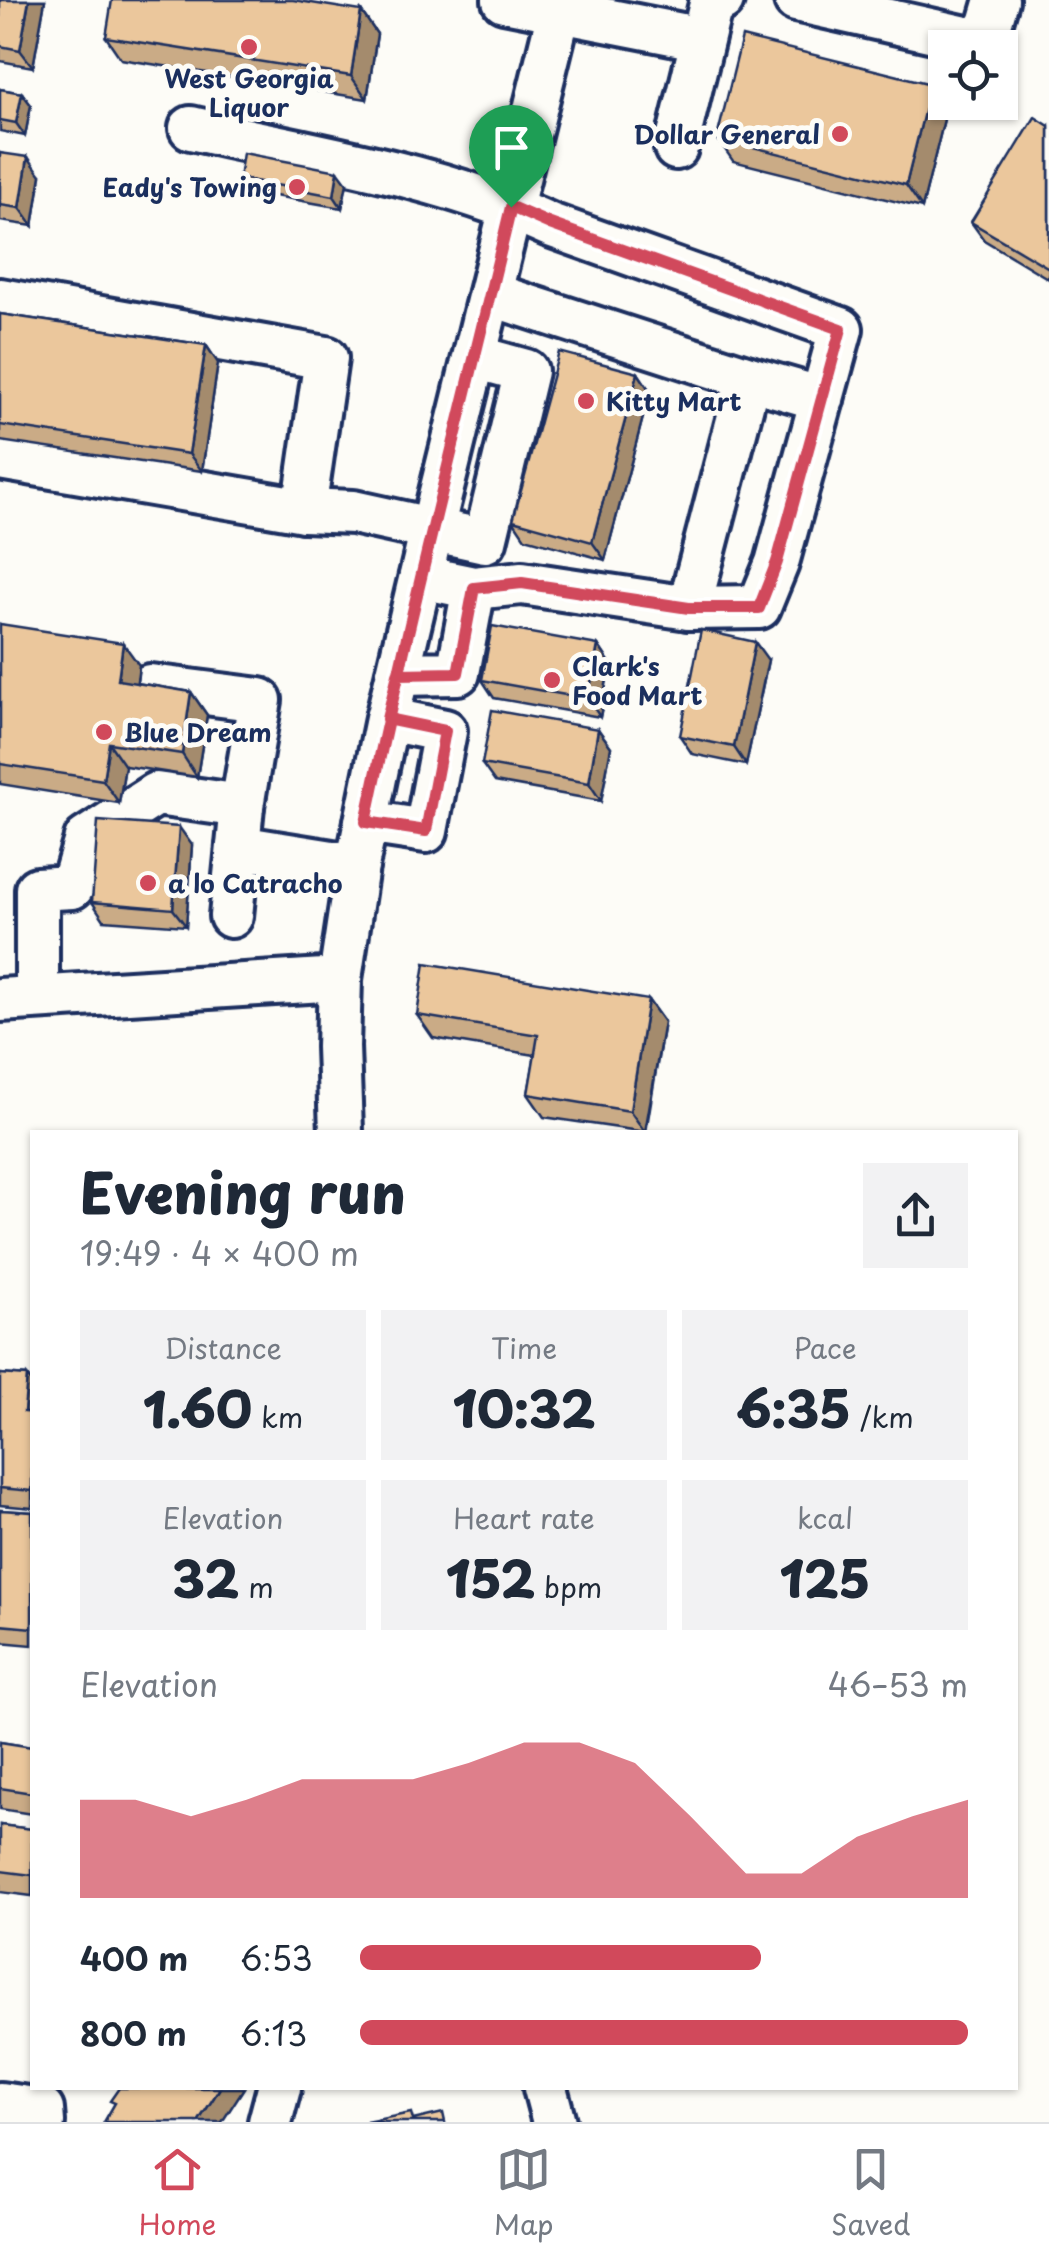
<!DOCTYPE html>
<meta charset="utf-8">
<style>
:root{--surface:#fff;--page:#f2f2f3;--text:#1f2937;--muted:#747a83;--line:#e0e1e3;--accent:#d1495b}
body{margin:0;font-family:"Playpen Sans",sans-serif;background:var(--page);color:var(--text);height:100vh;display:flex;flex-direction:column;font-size:38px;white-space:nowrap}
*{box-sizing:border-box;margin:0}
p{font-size:32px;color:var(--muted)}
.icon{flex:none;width:55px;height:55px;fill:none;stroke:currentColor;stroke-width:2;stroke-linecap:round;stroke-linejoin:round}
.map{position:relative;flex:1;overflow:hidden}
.drawer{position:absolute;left:30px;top:1130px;width:988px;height:960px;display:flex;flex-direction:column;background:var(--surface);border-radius:0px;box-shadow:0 2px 8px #0004}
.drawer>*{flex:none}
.controls{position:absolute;left:928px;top:30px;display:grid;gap:20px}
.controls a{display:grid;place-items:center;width:90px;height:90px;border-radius:0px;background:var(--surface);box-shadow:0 2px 8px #0004;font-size:50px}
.pin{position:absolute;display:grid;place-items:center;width:85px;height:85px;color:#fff;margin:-102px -42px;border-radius:50% 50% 50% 0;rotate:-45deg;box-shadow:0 0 10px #0007}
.pin .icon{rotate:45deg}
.round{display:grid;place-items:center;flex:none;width:105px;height:105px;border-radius:0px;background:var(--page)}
.summary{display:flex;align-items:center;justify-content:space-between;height:170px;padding:0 50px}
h1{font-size:55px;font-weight:800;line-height:75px}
.metrics{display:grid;grid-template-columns:repeat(3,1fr);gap:15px;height:170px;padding:10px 50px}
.metrics div{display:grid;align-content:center;border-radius:0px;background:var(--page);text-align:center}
.metrics b{font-size:50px;font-weight:800}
.metrics small{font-size:28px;font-weight:400}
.metrics p{font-size:28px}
.chart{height:280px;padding:20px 50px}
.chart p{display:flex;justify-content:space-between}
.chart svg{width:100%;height:180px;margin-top:10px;fill:var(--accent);opacity:.7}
ul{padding:0 50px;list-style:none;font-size:32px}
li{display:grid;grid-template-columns:160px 120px 1fr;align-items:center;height:75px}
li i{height:25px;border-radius:12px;background:var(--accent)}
.tab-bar{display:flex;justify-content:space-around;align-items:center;height:140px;border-top:2px solid var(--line);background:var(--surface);font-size:28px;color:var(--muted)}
.tab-bar a{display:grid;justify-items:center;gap:5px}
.tab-bar .on{color:var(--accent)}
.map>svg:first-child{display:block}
</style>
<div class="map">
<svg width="1049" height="2122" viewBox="0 0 1049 2122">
<rect width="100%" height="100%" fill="#fdfcf7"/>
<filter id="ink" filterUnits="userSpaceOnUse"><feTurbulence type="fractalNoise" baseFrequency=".01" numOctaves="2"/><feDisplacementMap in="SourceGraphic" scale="20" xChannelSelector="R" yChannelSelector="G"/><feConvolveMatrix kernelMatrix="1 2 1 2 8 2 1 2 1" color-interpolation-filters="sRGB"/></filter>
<g filter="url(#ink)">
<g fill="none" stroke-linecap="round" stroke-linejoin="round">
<g stroke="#1b2f5e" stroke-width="50">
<g id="minor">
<path d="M504 0 702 39"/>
<path d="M796 0 979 41 990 24 997 0"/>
<path d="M191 128C309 155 439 174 550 225L841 329 777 563 759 607 689 608 522 583 474 588 421 577"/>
<path d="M676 148 711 4 722 0"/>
<path d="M490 294 749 378 822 399"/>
<path d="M0 300 326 358 304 510"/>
<path d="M0 458 304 510 353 512 485 541 526 371 475 357"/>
<path d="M689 608 749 378"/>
<path d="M398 674 458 673 474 588"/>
<path d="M150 686 260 700 242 806 231 916"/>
<path d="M366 822 426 831 445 731 387 719"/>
<path d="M238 847 357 866"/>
<path d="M37 997V889L72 887 86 839 156 794 242 806"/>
<path d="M0 1000 340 979"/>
<path d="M341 1132 338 1047 340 979 357 866 387 719 432 529 559 12 567 0"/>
<path d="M545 2088 554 2122"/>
<path d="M0 2104 42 2110 43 2122"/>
<path d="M270 2122 279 2088"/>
</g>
</g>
<use href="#minor" stroke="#fdfcf7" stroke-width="42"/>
</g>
<g fill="#caab86" stroke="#1b2f5e" stroke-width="2.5">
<path d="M0 0H45L33 67 0 61Z"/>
<path d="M361 11 377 34 367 99 121 59 106 37Z"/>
<path d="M931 84 947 107 922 208 733 161 717 138Z"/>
<path d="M0 89 22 93 31 105 25 136 0 131Z"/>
<path d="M1049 126V279L984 240 971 222Z"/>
<path d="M0 153 41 175 33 226 0 221Z"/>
<path d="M239 178 347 183 342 208 247 191Z"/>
<path d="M0 314 206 345 218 363 202 471 0 441Z"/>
<path d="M638 373 650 391 605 560 525 538 513 520Z"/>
<path d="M0 624 139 665 137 683 191 692 207 715 197 777 125 766 119 803 0 784Z"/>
<path d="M598 645 610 663 600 717 494 698 482 680Z"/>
<path d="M768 660 746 765 692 754 680 736Z"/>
<path d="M598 729 611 747 601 801 495 782 482 764Z"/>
<path d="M192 845 186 926 104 920 92 902Z"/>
<path d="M648 1000 664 1022 646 1132 544 1117 528 1094 535 1055 433 1038 417 1015Z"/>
<path d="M0 1374 27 1376 32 1383V1508L0 1505Z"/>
<path d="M0 1510 32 1512V1645L0 1642Z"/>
<path d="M0 1742 32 1747V1814L0 1809Z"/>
<path d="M0 1825 32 1829V1896L0 1892Z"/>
</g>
<g fill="#a48b6d" stroke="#1b2f5e" stroke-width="2.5">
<path d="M29 0H45L33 67 20 50Z"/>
<path d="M361 11 377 34 367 99 351 76Z"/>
<path d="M931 84 947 107 922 208 906 185Z"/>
<path d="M22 93 31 105 25 136 16 123Z"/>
<path d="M28 157 41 175 33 226 20 208Z"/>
<path d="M338 171 347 183 342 208 334 196Z"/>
<path d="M206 345 218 363 202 471 189 454Z"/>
<path d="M638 373 650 391 605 560 592 542Z"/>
<path d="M755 642 768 660 746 765 734 747Z"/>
<path d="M123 643 139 665 134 703 118 680Z"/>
<path d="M598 645 610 663 600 717 588 699Z"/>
<path d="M191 692 207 715 197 777 182 754Z"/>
<path d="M598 729 611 747 601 801 589 783Z"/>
<path d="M109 743 125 766 119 803 103 780Z"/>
<path d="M179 827 192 845 186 926 173 909Z"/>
<path d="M648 1000 664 1022 645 1132 630 1111Z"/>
<path d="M27 1376 32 1383V1424L24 1412Z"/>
<path d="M220 2088H244L222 2122H198Z"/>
</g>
<g fill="#ebc79c" stroke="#1b2f5e" stroke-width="2.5">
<path d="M0 0H29L20 50 0 46Z"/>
<path d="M112 0H293L361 11 351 76 106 37Z"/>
<path d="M742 37 931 84 906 185 717 138Z"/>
<path d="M0 89 22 93 16 123 0 120Z"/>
<path d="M1035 117 1049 126V268L971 222Z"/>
<path d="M0 153 28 157 20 208 0 205Z"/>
<path d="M243 153 338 171 334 196 239 178Z"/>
<path d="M0 314 206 345 189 454 0 425Z"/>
<path d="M559 352 638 373 592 542 513 520Z"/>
<path d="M0 624 123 643 118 680 191 692 182 754 109 743 103 780 0 764Z"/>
<path d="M492 626 598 645 588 699 482 680Z"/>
<path d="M701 630 755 642 734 747 680 736Z"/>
<path d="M492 710 598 729 589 783 482 764Z"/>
<path d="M98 821 179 827 173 909 92 902Z"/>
<path d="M425 963 648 1000 630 1111 528 1094 538 1035 417 1015Z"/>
<path d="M0 1374 27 1376 24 1412 32 1413V1491L0 1488Z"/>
<path d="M0 1510 32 1512V1628L0 1625Z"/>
<path d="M0 1742 32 1747V1793L0 1788Z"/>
<path d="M0 1825 32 1829V1875L0 1871Z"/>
<path d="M119 2088H220L198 2122H104L115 2103 110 2101Z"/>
<path d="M411 2113 413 2120 443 2113 445 2122H366Z"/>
</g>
</g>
<g fill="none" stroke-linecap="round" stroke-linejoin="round" filter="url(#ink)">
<g stroke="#fff" stroke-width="20">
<path id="route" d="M511 207C462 412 409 616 366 822L426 831 445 731 387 719 398 674 458 673 474 588 522 583 689 608H759L777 562 841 329 550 224 511 207"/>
</g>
<use href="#route" stroke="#d1495b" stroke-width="12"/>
</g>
<g fill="#d1495b" stroke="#fdfcf7" stroke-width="4">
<circle cx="249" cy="47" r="10"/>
<circle cx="840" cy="134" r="10"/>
<circle cx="297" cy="187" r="10"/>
<circle cx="586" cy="401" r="10"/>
<circle cx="552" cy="680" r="10"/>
<circle cx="104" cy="732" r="10"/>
<circle cx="148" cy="883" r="10"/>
</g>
<g text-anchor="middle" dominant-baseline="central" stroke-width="10" stroke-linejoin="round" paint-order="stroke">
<g font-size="25" font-weight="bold" fill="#1b2f5e" stroke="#fdfcf7" text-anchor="start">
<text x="249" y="78" text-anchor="middle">West Georgia<tspan x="249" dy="29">Liquor</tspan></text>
<text x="820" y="134" text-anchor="end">Dollar General</text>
<text x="277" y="187" text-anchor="end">Eady's Towing</text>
<text x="606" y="401">Kitty Mart</text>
<text x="572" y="666">Clark's<tspan x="572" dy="29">Food Mart</tspan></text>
<text x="124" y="732">Blue Dream</text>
<text x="168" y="883">a lo Catracho</text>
</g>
</g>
</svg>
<div class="controls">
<a><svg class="icon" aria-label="locate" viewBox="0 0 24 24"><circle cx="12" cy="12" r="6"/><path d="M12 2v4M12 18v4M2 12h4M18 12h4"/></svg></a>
</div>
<div class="pin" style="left:511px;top:207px;background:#1e9e55"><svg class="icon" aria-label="arrive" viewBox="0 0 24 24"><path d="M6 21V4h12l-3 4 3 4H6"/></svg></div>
<section class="drawer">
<div class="summary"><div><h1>Evening run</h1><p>19:49 · 4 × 400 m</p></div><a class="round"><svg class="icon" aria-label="share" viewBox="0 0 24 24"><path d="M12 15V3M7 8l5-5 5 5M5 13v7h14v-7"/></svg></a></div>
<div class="metrics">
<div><p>Distance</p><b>1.60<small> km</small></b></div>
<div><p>Time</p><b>10:32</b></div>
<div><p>Pace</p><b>6:35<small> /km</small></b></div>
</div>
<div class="metrics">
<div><p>Elevation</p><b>32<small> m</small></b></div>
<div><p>Heart rate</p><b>152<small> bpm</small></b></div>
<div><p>kcal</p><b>125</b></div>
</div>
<div class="chart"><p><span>Elevation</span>46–53 m</p>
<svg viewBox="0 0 160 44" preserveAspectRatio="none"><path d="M0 44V20L10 20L20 24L30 20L40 15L50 15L60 15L70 11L80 6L90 6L100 11L110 24L120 38L130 38L140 29L150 24L160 20V44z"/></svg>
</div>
<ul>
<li><b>400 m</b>6:53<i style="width:66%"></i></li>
<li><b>800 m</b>6:13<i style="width:100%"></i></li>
</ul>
</section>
</div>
<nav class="tab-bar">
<a class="on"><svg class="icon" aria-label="home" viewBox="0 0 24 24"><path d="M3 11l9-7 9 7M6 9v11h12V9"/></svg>Home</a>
<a><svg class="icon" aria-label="map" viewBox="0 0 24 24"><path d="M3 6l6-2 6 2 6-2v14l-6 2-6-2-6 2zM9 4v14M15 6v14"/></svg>Map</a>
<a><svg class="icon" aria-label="saved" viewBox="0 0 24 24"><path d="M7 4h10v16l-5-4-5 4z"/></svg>Saved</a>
</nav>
